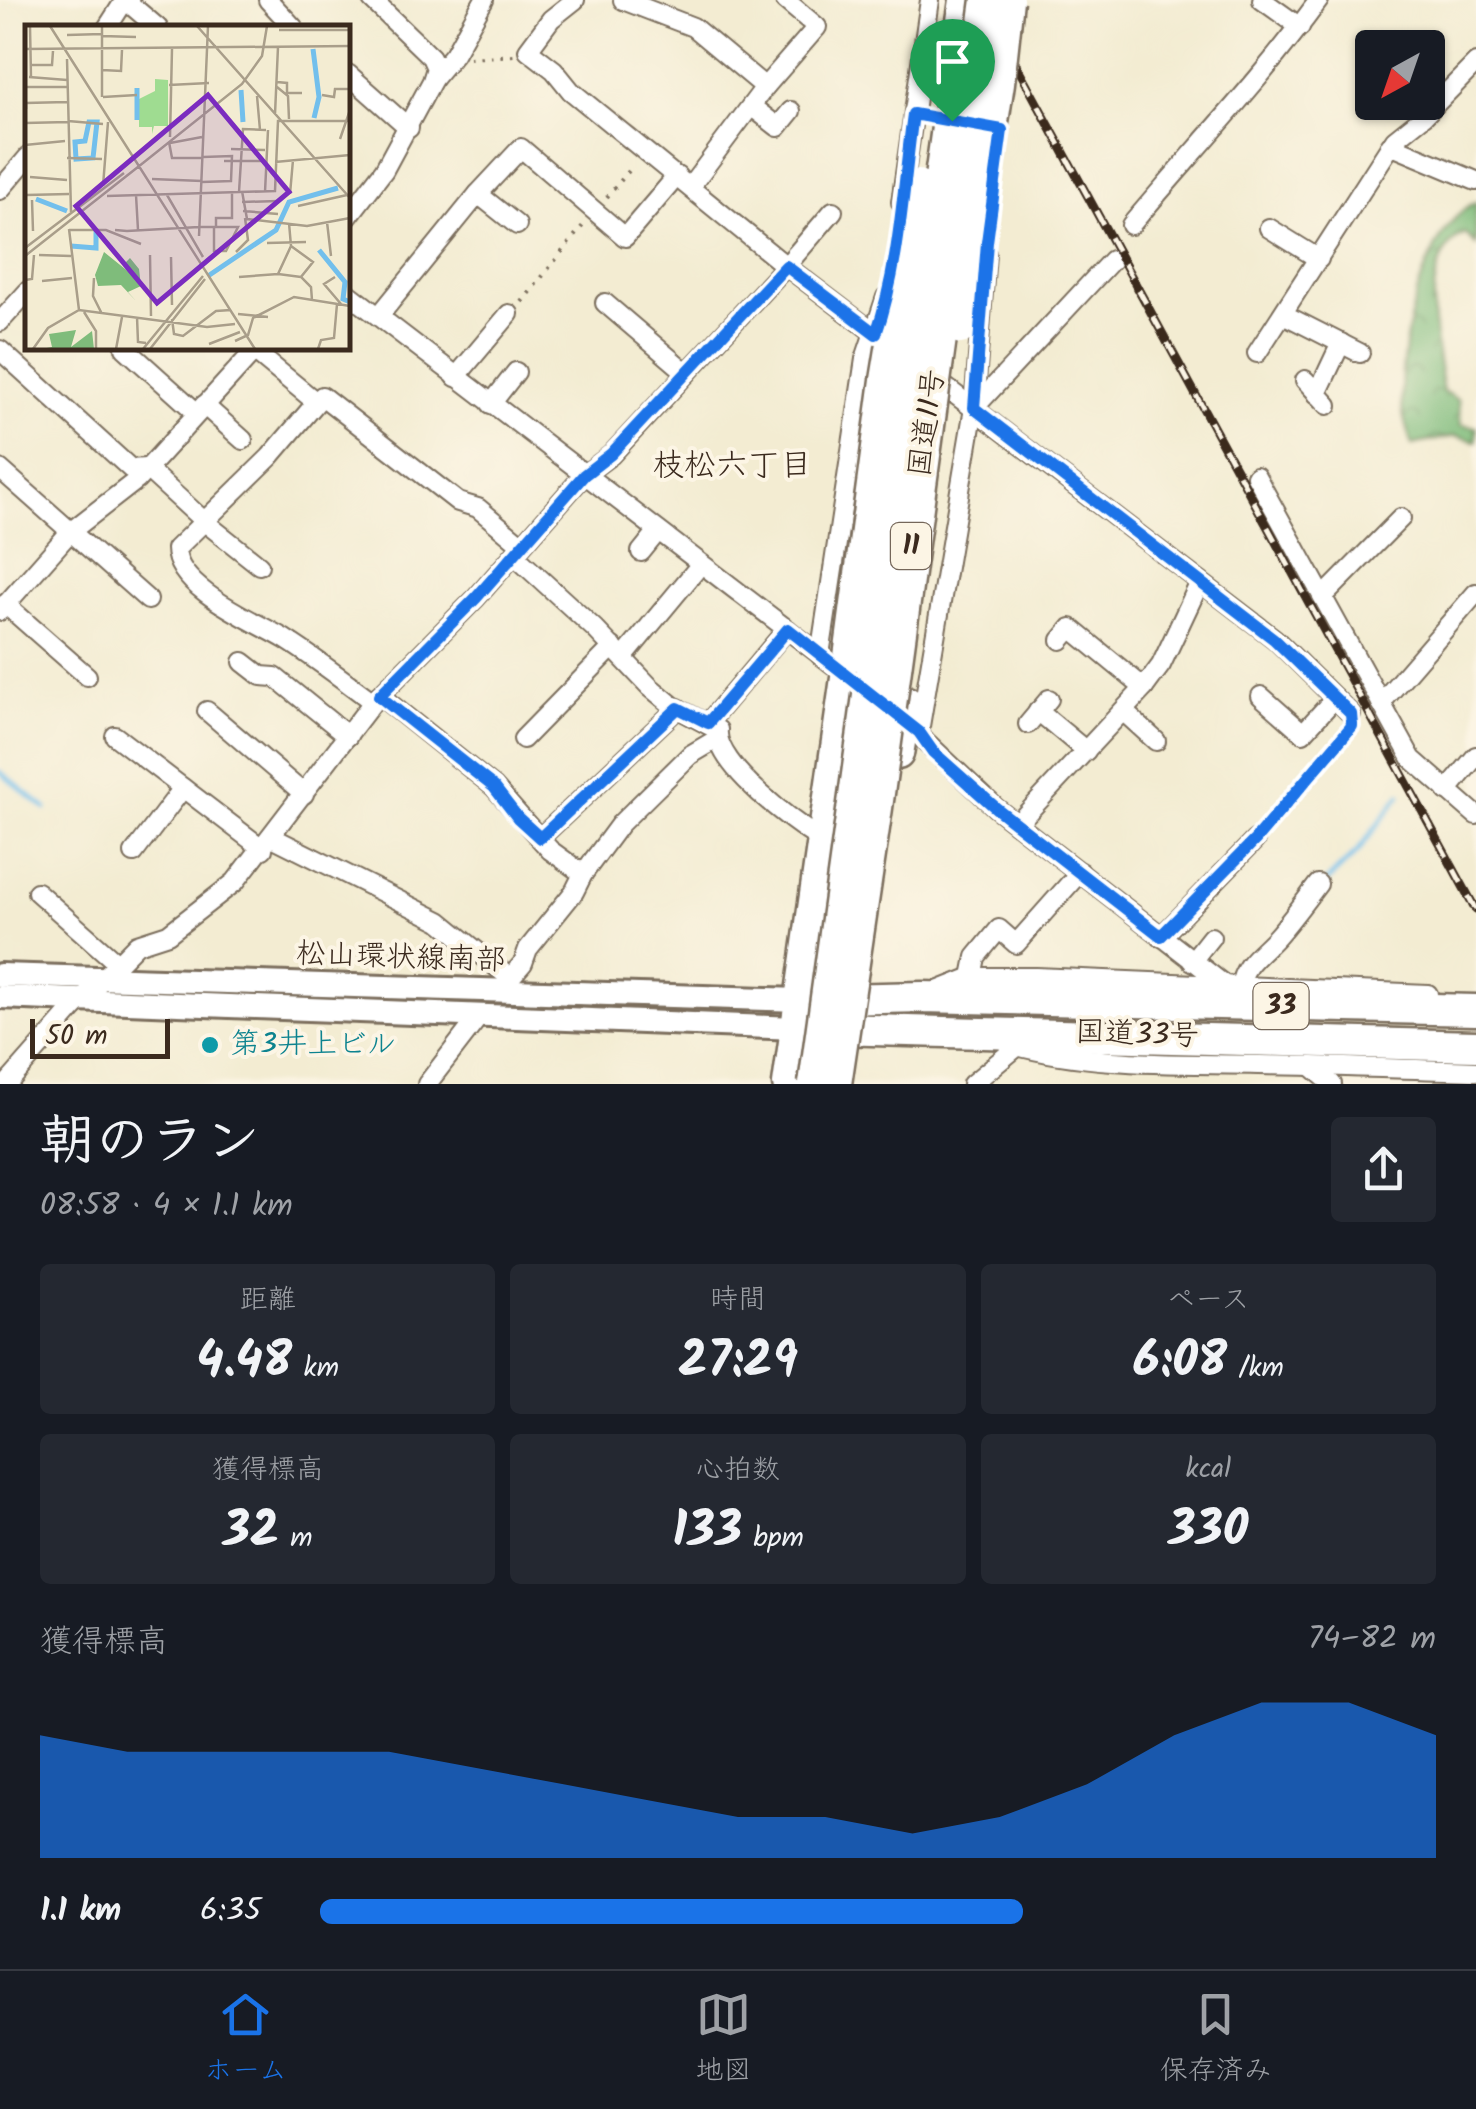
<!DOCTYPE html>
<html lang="ja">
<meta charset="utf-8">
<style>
:root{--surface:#171b24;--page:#242831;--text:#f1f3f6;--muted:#9ea1a6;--line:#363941;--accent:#1a73e8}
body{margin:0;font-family:Kalam,"Klee One",sans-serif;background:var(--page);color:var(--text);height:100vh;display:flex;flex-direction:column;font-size:38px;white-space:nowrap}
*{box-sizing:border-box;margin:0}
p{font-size:32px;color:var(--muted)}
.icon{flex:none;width:55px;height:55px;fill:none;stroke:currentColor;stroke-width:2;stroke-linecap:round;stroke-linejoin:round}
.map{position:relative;height:1084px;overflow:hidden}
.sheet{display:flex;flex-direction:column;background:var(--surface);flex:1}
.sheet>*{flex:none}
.needle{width:65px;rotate:220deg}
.controls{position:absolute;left:1355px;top:30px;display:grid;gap:20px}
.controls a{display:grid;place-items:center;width:90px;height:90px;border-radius:10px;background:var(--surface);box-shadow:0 2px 8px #0004;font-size:50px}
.scale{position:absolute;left:30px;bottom:25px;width:140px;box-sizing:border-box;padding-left:10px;border:5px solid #3b2a1e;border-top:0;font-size:28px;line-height:35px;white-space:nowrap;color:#3b2a1e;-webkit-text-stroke:8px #fcf5e5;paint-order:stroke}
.pin{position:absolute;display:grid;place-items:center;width:85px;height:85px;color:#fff;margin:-102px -42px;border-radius:50% 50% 50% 0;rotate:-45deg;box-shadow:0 0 10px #0007}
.pin .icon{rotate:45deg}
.round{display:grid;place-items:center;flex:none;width:105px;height:105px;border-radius:10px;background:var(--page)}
.summary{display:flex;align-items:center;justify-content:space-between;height:170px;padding:0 40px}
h1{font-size:55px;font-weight:600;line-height:75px}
.stats{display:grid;grid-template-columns:repeat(3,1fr);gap:15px;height:170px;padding:10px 40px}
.stats div{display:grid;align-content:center;border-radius:10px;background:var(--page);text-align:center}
.stats b{font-size:50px;font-weight:600}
.stats small{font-size:28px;font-weight:400}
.stats p{font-size:28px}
.chart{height:280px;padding:20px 40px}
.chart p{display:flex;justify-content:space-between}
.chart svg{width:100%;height:180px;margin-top:10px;fill:var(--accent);opacity:.7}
ul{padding:0 40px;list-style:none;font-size:32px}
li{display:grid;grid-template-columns:160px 120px 1fr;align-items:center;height:75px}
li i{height:25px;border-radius:12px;background:var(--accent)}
.tabs{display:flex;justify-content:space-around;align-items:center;height:140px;border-top:2px solid var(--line);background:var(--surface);font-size:28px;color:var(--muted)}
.tabs a{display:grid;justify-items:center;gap:5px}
.tabs .active{color:var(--accent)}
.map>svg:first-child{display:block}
</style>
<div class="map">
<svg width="1476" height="1084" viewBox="0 0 1476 1084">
<defs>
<pattern id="forest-crowns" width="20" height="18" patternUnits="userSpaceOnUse" patternTransform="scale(2.5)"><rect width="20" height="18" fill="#7fbc7b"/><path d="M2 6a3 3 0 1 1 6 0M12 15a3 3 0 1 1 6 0" fill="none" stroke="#699964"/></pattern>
</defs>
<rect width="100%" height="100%" fill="#fcf5e5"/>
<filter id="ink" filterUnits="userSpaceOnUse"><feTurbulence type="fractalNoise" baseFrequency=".01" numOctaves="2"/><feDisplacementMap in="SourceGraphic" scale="20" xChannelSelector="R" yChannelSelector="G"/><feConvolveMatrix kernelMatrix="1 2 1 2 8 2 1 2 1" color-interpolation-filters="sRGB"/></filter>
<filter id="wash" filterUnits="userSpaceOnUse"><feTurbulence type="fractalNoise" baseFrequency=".0048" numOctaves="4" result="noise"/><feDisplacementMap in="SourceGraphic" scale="40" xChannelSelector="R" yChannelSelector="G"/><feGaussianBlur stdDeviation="2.25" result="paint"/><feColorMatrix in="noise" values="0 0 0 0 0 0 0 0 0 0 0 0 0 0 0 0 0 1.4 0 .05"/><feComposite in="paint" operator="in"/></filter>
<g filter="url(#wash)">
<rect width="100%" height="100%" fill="#f3ecd2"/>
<path fill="url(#forest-crowns)" stroke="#5d734c" stroke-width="2.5" d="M1476 202V245L1466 234C1417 252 1436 351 1443 391L1458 400 1461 425 1476 427V441L1455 436 1412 445C1408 433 1403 420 1402 407 1396 353 1423 227 1476 202Z"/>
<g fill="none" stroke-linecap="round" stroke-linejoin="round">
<g stroke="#72bfec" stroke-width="5">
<path d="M0 772 46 809"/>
<path d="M1475 802 1476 803"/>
<path d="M1323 885 1358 851 1400 795"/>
</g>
</g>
</g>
<g filter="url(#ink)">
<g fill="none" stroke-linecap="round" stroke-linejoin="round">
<g stroke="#7b6e5d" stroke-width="22">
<g id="minor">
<path d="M125 0 158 28"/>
<path d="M268 0 294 28"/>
<path d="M575 0 551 19 528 50 554 70 571 91 786 266 894 348"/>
<path d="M623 0 693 27 765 87"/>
<path d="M1262 0 1300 27"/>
<path d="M107 28 125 0"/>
<path d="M348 74 409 128"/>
<path d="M433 79 454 54 484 0"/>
<path d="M751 106 778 127 791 111"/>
<path d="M1390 145 1476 181"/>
<path d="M690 187 765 87 817 27 785 0"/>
<path d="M0 190 28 157"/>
<path d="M478 194 517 225"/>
<path d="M901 202 930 0"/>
<path d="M348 217 384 170 432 81 436 68 431 57 372 0"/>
<path d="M1131 225C1194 150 1261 80 1319 0"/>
<path d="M1269 228 1319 259"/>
<path d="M348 293 852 679"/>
<path d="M605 303 687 373"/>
<path d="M1283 314 1360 353"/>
<path d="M379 316 478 194 521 148 625 237 677 176"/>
<path d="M0 322 28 291"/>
<path d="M125 348 197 413"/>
<path d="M0 350 131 469 146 468 206 523 259 565"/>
<path d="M254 351 316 402"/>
<path d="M1257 353 1395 139 1424 116 1476 63"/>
<path d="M931 376 1275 639 1351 714"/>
<path d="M456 377 509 314"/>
<path d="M1305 380 1328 405"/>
<path d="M1317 394 1341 343"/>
<path d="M491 404 516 372"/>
<path d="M204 405 243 440"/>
<path d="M974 408 1112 260"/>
<path d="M0 469 148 600"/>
<path d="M1256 476 1412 759 1476 815"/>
<path d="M641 552 658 531"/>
<path d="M514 555 595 629 650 687 673 706 718 730C714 765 797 825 824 842"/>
<path d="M1323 597 1401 518"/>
<path d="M5 604 87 676"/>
<path d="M0 611 70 532 137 480 257 348"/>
<path d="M1061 640 1071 628 1144 688"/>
<path d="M820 655 865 359 886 297"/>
<path d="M623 658 701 564"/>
<path d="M243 662 261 676 275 677 348 736"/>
<path d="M379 695 494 787 550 850 583 874 574 892 528 949 523 963 510 978V991"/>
<path d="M1261 696 1303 733 1335 698"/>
<path d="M373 702C344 680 315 658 285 639 255 621 176 589 176 549L270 457 322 396 458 502 478 508 522 545"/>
<path d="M1381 703 1476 593"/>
<path d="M207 711 304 794"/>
<path d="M1038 711 1086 751"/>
<path d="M1123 711 1156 741"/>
<path d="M900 717 996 808 1226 986"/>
<path d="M708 723 787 629"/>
<path d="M1028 724 1049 699"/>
<path d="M919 732 974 408 986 254"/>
<path d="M115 736 263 849"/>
<path d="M523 739 613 647"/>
<path d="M1447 791 1476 756"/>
<path d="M1017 824 1144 688 1161 665 1200 582"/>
<path d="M272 837 440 921 510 978"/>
<path d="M540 838 678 708"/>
<path d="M134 853 183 788"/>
<path d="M583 874 620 824 690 755 717 739"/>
<path d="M37 892 117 963"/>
<path d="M1161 937 1255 840"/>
<path d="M1192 961 1211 937"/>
<path d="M972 977 976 957 999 929 1016 944 1080 872"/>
<path d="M1240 987C1243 963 1262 953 1277 936 1292 919 1305 901 1318 884"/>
<path d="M937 991 972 977H1036L1428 994"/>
<path d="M1013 1045C1094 1067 1177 1063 1259 1065 1332 1066 1404 1069 1476 1071"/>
<path d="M1311 1066 1332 1084"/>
<path d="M7 1084 73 1009 137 944 168 934 235 882 373 702 476 598 584 475 611 455 786 266 833 211"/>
<path d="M427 1084 481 1014"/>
<path d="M972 1084 1018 1046"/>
</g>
</g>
<g stroke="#7b6e5d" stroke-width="28">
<g id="tertiary">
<path d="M0 975 801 1000"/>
<path d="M0 997 797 1028"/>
</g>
</g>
<g stroke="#7b6e5d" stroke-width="35">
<g id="trunk">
<path d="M954 77 965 0"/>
<path d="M898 754 907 702"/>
<path d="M801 1000 922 997 1476 1010"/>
<path d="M797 1028 1476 1046"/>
<path d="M788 1084 849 657"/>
</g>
</g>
<g stroke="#7b6e5d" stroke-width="4" stroke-dasharray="2.5 8" stroke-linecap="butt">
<path d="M469 58 514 55"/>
<path d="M607 197 633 166"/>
<path d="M522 302 585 223"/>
<path d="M1266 827 1348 732"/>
</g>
<use href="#minor" stroke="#fff" stroke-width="18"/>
<use href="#tertiary" stroke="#fff" stroke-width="22"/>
<use href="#trunk" stroke="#fff" stroke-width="30"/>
<g stroke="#3b2a1e" stroke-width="9">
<path id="rail" d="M981 0 1476 910"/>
</g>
<use href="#rail" stroke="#fcf5e5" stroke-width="5" stroke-dasharray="15" stroke-linecap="butt"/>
<g stroke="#7b6e5d" stroke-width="35" stroke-linecap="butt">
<g id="trunk-bridge">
<path d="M961 329 999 83 1008 0"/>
<path d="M849 657 886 380 918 185"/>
<path d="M814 1084 954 77"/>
<path d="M836 1084 877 808 987 0"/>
</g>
</g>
<use href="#trunk-bridge" stroke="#fff" stroke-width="30"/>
</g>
</g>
<g fill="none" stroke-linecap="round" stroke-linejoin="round" filter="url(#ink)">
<g stroke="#fff" stroke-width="20">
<path id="route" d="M913 114 1002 130 987 242 974 408 1274 639 1351 714 1352 726 1255 840 1161 936 996 808 933 752 919 732 788 629 708 723 678 708 540 838 518 818 494 787 379 696 476 598 584 475 611 454 786 266 876 334C900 265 903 187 913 114Z"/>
</g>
<use href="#route" stroke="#1a73e8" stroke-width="12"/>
</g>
<circle fill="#0f9aa8" stroke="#fcf5e5" stroke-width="4" cx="210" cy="1045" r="10"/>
<g text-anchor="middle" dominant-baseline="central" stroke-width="8" stroke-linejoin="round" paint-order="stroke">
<g fill="#fcf5e5" stroke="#75675a" stroke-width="2.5">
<rect x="891" y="523" width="40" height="46" rx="8"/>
<rect x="1253.5" y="983" width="55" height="46" rx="8"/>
</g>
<g font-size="28" font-weight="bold" fill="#3b2a1e">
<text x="911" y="546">11</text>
<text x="1281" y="1006">33</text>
</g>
<g font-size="30" fill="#3b2a1e" stroke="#fcf5e5">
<text transform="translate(928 423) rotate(-82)">国道11号</text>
<text transform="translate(401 958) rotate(2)">松山環状線南部</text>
<text transform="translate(1137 1035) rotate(2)">国道33号</text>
</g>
<g font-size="30" fill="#0d838f" stroke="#fcf5e5" text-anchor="start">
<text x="230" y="1045">第3井上ビル</text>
</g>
<g font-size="32" fill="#3b2a1e" stroke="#fcf5e5">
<text x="732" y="466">枝松六丁目</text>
</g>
</g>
<g transform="translate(25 25)">
<rect width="325" height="325" fill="#f3ecd2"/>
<path d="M79 227 115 256 99 239 105 233 114 244 116 261 103 267 111 276 96 260 73 261 70 250ZM51 305 46 322 67 306 69 324H16L27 322 24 309Z" fill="#7fbc7b"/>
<path d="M130 54 143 55V101H129L127 109V102H114V74L130 66Z" fill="#9fdc91"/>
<path fill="none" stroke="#72bfec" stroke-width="5" d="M288 24 294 72 289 93M112 63V95M216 65 218 97M64 97H72L68 133 51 134 50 117 60 116ZM11 174 42 186M46 221 71 223V206M294 225 320 257 318 274 325 277M183 251 251 205 264 177 313 163"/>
<path fill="none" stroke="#a99e8a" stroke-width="2.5" d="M5 1 6 53M25 1 230 324M77 1V72M172 1 325 173M254 5H325M42 10 77 9M77 11 111 12M0 24 325 21M42 34 46 187M6 40H27L28 26M77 45 96 46 97 25M4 52 42 55M252 57 262 58V68H277M144 60 184 58M0 62H42M252 62 263 71 264 94M297 70 309 72 310 64H325M232 71 235 105M78 72 112 70M1 84V78L42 77M250 89 253 22M43 96 78 99M0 98 43 97M145 112 147 24M315 114 325 85M144 117 147 133H178M145 118 177 112M0 120 40 116M206 124 240 125M42 133 77 134M199 136H240M250 137 325 130M118 138 217 59 237 31 242 1M5 152 42 155M127 154 177 156M177 157 206 156 207 131 178 132M78 161 83 97M217 166 222 194 282 201 325 193M214 167 218 104 241 105M240 167 243 105M265 169 268 135M1 170 44 169M111 170 113 205M142 170 178 232M82 171 250 166 253 96H325M7 175 8 206M217 177 253 176M273 181 322 170M218 186 253 189M302 197 306 231M264 198 266 221 253 249 276 252M191 202V193H207V167M44 204 54 285M44 205H81L116 219M90 205 102 206 174 202H213L201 226H189V202M174 211 183 1M242 218 281 217M266 221 288 237 276 252 286 262 287 275M0 223 99 148M211 227 223 215 220 193M14 230 46 231M125 230 126 291M0 231 118 138M146 232 147 280M214 252 253 249M310 252 299 259 316 279M69 253 68 271 77 289M0 255 7 254 9 230M17 256 47 253M59 287 71 306V324M213 289 243 292M112 292 113 317 121 318M147 294 149 309 158 311 191 286 206 285M210 316 223 310 228 293 269 272 325 281M184 319 215 307M8 324 23 303 54 285 182 302 210 299M91 324 97 292M118 324 178 251M125 324 180 254M293 324 296 315 309 313 312 279"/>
<path fill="#7b2cbf" fill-opacity="0.15" stroke="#7b2cbf" stroke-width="5" d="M183 70 264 167 132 278 51 181Z"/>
<rect width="325" height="325" fill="none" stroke="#3b2a1e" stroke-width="5"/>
</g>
</svg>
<div class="controls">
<a><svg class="needle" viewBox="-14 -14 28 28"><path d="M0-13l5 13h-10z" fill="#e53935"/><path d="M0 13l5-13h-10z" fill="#9ea1a6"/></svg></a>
</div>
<div class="scale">50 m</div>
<div class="pin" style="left:952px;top:121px;background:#1e9e55"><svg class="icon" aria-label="arrive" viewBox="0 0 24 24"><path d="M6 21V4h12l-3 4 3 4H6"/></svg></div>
</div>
<section class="sheet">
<div class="summary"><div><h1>朝のラン</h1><p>08:58 · 4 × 1.1 km</p></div><a class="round"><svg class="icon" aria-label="share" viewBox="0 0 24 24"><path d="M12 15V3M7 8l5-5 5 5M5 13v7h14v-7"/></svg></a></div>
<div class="stats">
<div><p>距離</p><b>4.48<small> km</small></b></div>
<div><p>時間</p><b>27:29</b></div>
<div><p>ペース</p><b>6:08<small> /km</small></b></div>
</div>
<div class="stats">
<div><p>獲得標高</p><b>32<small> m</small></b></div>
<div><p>心拍数</p><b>133<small> bpm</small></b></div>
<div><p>kcal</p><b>330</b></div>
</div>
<div class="chart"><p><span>獲得標高</span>74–82 m</p>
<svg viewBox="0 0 160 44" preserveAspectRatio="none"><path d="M0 44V14L10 18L20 18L30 18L40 18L50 22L60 26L70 30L80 34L90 34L100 38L110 34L120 26L130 14L140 6L150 6L160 14V44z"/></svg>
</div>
<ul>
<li><b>1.1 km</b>6:35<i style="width:63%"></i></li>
</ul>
</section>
<nav class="tabs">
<a class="active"><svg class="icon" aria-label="home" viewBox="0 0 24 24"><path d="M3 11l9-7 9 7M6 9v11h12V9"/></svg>ホーム</a>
<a><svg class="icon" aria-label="map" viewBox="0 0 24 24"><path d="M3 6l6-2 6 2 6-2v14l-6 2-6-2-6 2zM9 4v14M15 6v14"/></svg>地図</a>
<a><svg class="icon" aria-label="saved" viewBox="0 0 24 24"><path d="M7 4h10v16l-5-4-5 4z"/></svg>保存済み</a>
</nav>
